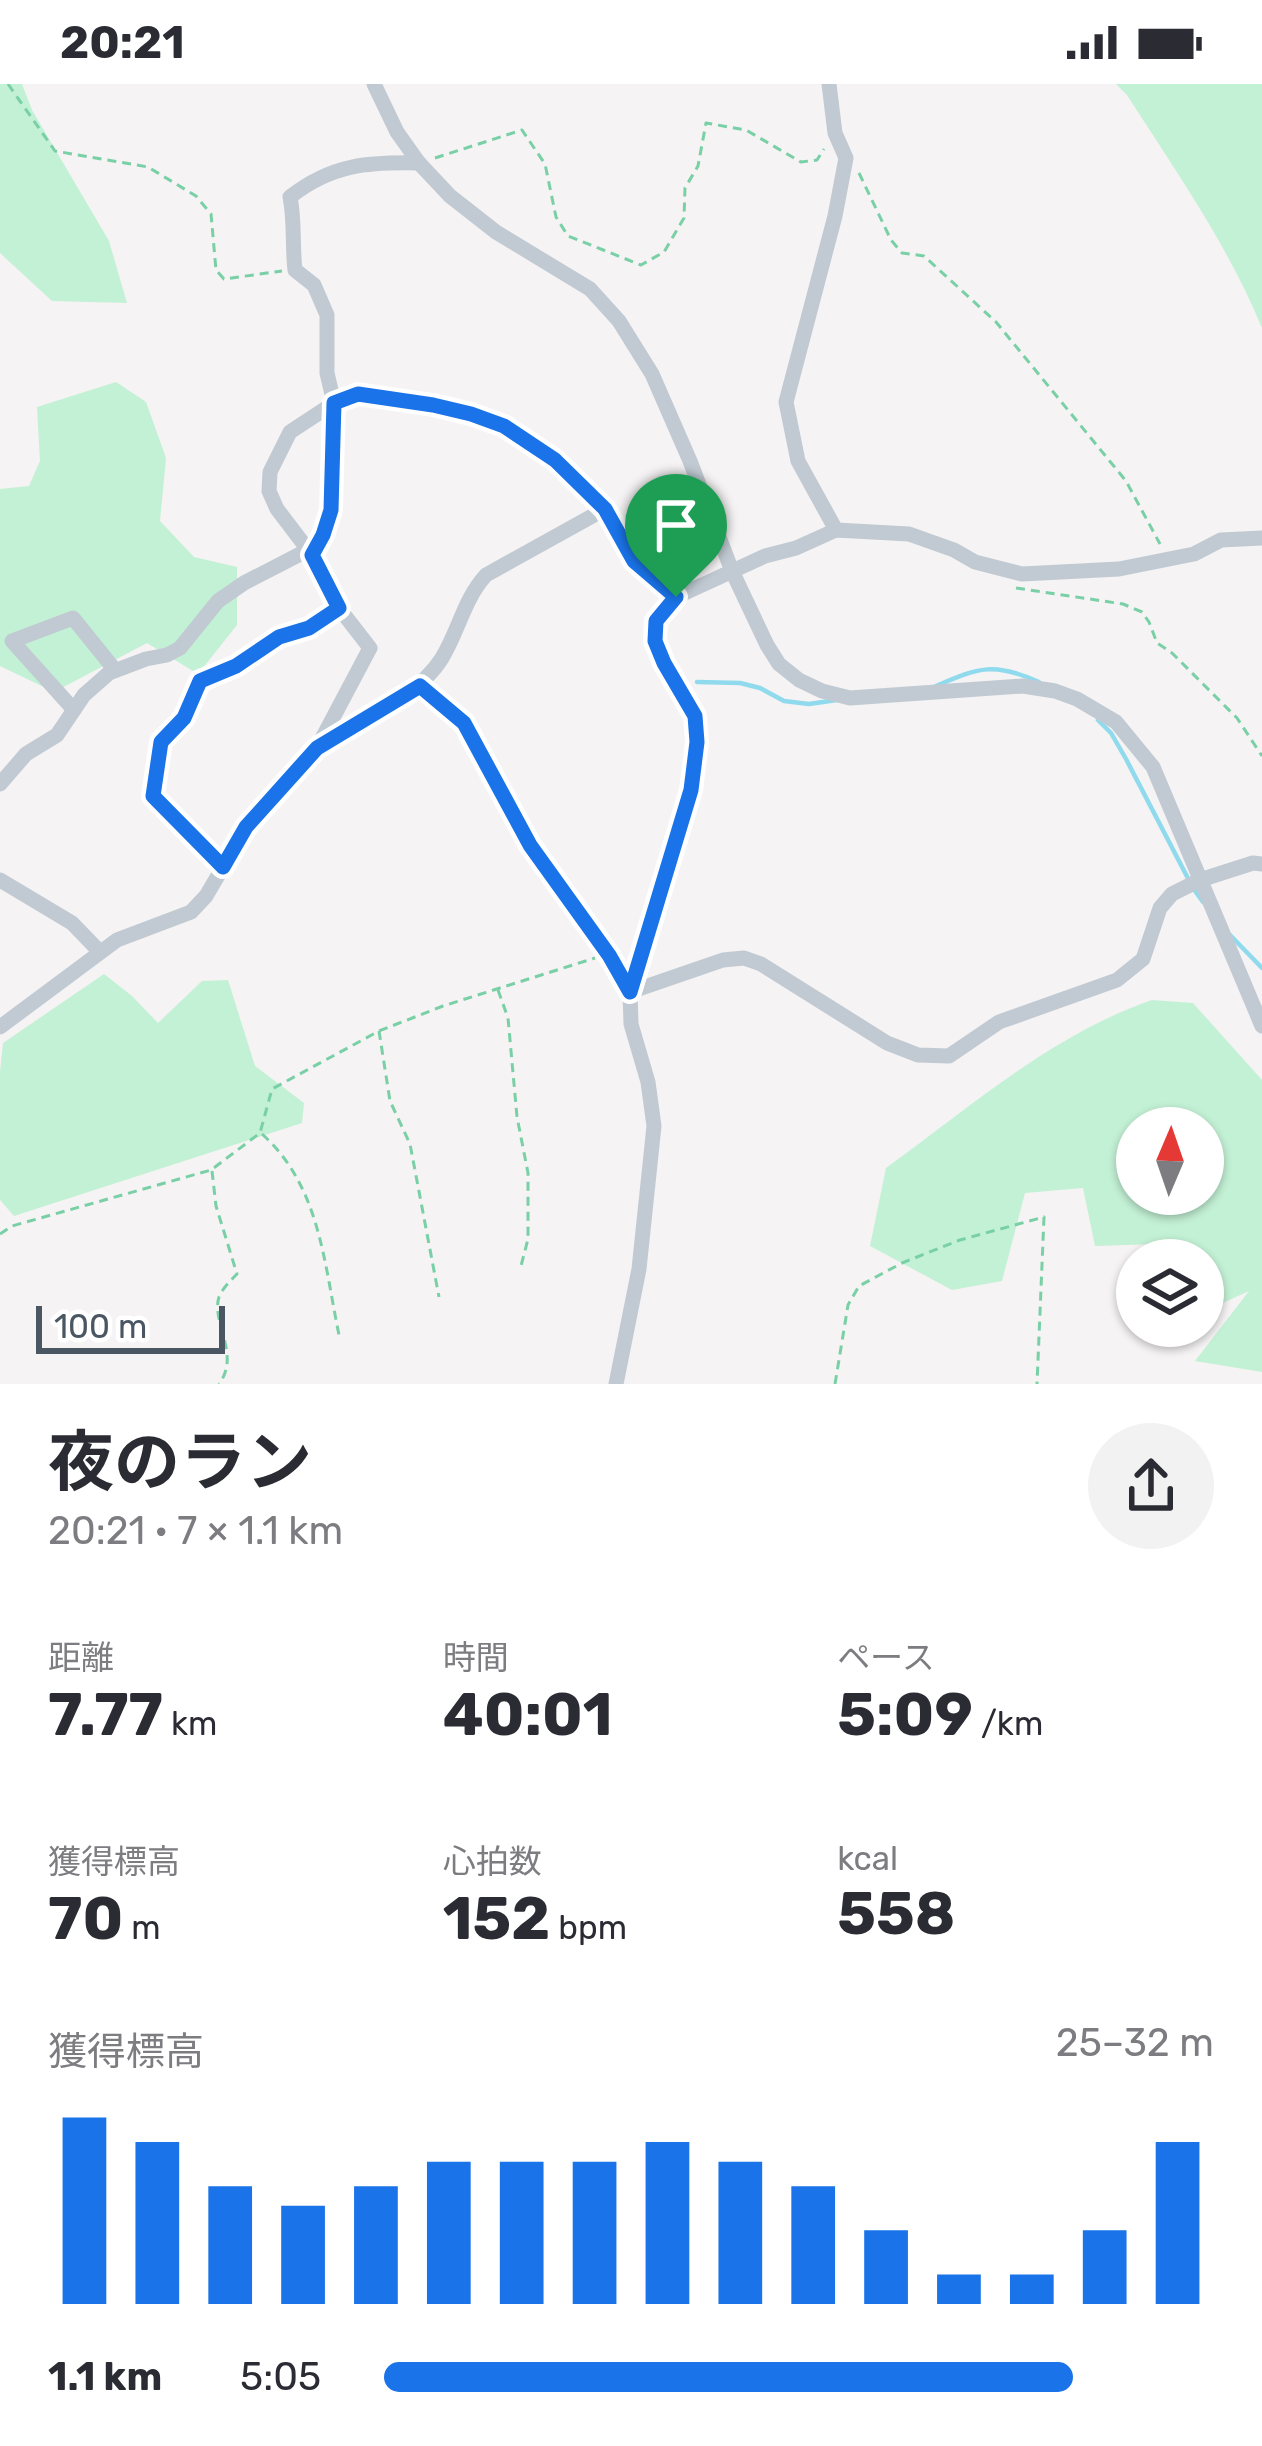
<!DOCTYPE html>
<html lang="ja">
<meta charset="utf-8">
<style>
:root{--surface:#fff;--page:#f2f2f3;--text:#2b2b33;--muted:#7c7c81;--accent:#1a73e8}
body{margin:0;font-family:Rubik,"Noto Sans JP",sans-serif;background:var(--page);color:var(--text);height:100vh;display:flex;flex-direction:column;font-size:45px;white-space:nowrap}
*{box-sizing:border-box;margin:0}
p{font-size:39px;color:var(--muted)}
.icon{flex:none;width:66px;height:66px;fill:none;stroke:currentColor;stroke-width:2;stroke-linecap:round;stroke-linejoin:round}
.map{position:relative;height:1300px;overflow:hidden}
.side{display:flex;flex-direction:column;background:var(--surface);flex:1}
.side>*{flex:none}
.needle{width:78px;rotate:2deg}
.controls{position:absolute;left:1116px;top:1023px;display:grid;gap:24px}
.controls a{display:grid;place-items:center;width:108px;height:108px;border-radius:50%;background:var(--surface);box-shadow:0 3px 9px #0004;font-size:60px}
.scale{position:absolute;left:36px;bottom:30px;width:189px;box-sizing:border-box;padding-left:12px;border:6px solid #4a5661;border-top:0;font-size:33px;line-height:42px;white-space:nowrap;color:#4a5661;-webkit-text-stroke:9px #fff;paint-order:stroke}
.pin{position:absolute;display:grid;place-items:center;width:102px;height:102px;color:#fff;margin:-123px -51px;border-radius:50% 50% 50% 0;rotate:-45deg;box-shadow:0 0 12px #0007}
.pin .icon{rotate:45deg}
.round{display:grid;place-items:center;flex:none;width:126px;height:126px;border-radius:63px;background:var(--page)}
.headline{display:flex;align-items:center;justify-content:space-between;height:204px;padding:0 48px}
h1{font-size:66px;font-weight:700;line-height:90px}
.metrics{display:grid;grid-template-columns:repeat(3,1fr);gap:18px;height:204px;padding:12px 48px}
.metrics div{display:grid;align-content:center}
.metrics b{font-size:60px;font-weight:700}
.metrics small{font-size:33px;font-weight:400}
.metrics p{font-size:33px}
.chart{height:336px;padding:24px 48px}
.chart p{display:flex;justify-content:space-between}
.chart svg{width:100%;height:216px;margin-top:12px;stroke:var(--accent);stroke-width:6}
ul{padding:0 48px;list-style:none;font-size:39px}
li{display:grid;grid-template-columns:192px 144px 1fr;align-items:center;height:90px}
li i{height:30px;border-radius:15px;background:var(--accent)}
.status{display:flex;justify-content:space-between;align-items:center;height:84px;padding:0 60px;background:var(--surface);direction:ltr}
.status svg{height:33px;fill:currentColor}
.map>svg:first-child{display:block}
</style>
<div class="status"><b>20:21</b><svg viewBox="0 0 49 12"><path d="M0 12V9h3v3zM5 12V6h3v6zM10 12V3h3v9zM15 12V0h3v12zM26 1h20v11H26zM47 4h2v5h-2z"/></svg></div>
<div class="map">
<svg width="1262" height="1300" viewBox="0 0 1262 1300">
<rect width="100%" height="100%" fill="#f5f3f3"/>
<g fill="#c3f1d5" fill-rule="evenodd">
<path d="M0 0H22L32 26 109 157 127 219 52 217 0 169Z"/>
<path d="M1116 0H1262V244C1228 161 1175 86 1127 11Z"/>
<path d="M116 298 146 318 166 374 160 437 194 473 237 483V541L198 590 147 559 54 608 0 582V405L29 402 40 377 37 323Z"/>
<path d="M104 890 132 912 158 939 202 897 228 896 255 982 304 1019 302 1039 14 1132 0 1116V988L3 959Z"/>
<path d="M1152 916 1193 919 1262 996V1288L1195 1277 1249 1207 1214 1223 1203 1222V1176H1187L1188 1159 1095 1162 1083 1104 1025 1109 1002 1197 952 1206 870 1162 886 1084C970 1023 1053 950 1152 916ZM1137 1044H1203V1110H1137Z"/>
</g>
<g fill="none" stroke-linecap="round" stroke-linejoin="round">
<g stroke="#90daee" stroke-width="4.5">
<path d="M697 598 740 599 760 604 784 617 809 620 837 616"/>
<path d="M936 602C979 583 995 578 1039 598"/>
<path d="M1098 636 1111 649 1126 675 1193 804 1203 818"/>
<path d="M1229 850 1262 884"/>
</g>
<g stroke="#7ad0a6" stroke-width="3" stroke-dasharray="9 6" stroke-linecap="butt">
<path d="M8 0 55 67 148 83 196 112 211 130 216 186 224 195 282 187"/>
<path d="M435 74 522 46 545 80 556 133 568 152 641 181 664 168 684 134 685 104 698 82 706 39 746 46 801 78 817 76 824 65"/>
<path d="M859 89 891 156 902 169 924 172 996 238 1126 397 1160 460"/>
<path d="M1016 504 1123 520 1142 528 1149 538 1157 559 1172 569 1237 634 1262 672"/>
<path d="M498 906 508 934 517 1033 528 1089V1155L521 1182"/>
<path d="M379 947 390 1017 410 1060 439 1213"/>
<path d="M262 1050C320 1102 324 1179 339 1251"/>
<path d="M212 1087 216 1122 237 1190C231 1196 222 1205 219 1213 211 1238 241 1271 219 1300"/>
<path d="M0 1150 12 1142 211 1086 260 1049 272 1005 379 947 443 922 595 874"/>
<path d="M835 1300 848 1221 859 1202 902 1179 960 1156 1044 1133 1037 1300"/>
</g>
<g stroke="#c1cad2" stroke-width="15">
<path d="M374 0 397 48 419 79 450 112 496 148 590 205 619 237 652 290 690 377 732 487 767 561 779 580 799 596 822 607 850 614 1023 602 1055 607 1077 615 1116 638 1153 683 1262 942"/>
<path d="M829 0 835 49 846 74 835 132 786 318 798 377 836 446"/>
<path d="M312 471 277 425 269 407 270 388 290 348 334 319 359 310 433 321 471 330 504 342 555 376 605 425 634 477 676 513"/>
<path d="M420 601 464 639 530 761 609 871 630 908"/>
<path d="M74 626 12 557 73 534 115 586"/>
<path d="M320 663C359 639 418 613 442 574 459 546 464 515 486 491L605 425"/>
<path d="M0 700 26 670 57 651 84 611 109 589 146 575 167 571 180 564 218 517 244 499 308 466"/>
<path d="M223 783 153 712 161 658 184 635 200 597 236 582 279 553 309 544 339 524"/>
<path d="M0 796 72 839 100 868"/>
<path d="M630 908 723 876 744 874 761 880 887 959 918 971 949 972 999 938 1117 896 1143 875 1160 824 1172 810 1200 796 1253 779 1262 780"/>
<path d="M0 943 117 856 191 828 206 812 246 744 317 664 370 564 339 524 312 471 323 450 331 426 334 319 327 289V231L314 201 295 186C292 161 295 137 290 113 332 80 368 78 419 79"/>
<path d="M616 1300 639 1185 654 1042 648 998 631 940 630 908 691 706 697 657 695 631 664 579 655 557 656 537 676 513 765 472 796 464 836 446 909 450 954 466 975 478 1022 490 1119 485 1194 470 1221 456 1262 454"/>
</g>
</g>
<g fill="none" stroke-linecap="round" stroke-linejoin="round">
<g stroke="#fff" stroke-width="24">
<path id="route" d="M358 310 433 321 471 330 504 342 555 376 605 425 634 477 676 513 656 537 655 557 664 579 695 632 697 658 691 706 630 908 609 871 530 761 464 639 420 602 317 664 246 743 223 783 153 712 161 658 184 634 200 597 236 582 279 553 309 544 339 524 312 471 323 451 331 426 334 319Z"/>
</g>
<use href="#route" stroke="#1a73e8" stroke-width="15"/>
</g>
</svg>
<div class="controls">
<a><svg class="needle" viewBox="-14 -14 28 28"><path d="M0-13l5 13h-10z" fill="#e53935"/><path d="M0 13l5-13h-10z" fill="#7c7c81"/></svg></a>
<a><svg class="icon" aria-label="layers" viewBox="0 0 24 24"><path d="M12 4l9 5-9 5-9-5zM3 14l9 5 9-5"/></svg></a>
</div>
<div class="scale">100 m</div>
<div class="pin" style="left:676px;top:513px;background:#1e9e55"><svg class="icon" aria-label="arrive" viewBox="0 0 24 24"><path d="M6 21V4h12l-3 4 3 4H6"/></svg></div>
</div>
<section class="side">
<div class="headline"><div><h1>夜のラン</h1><p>20:21 · 7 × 1.1 km</p></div><a class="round"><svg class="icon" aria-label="share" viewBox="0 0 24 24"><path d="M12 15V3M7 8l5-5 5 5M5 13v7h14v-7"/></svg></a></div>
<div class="metrics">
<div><p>距離</p><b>7.77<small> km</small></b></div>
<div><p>時間</p><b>40:01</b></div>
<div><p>ペース</p><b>5:09<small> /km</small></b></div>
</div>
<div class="metrics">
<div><p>獲得標高</p><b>70<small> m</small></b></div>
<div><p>心拍数</p><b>152<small> bpm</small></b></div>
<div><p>kcal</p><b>558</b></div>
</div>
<div class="chart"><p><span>獲得標高</span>25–32 m</p>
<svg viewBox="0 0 160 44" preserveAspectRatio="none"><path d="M5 44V6M15 44V11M25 44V20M35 44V24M45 44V20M55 44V15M65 44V15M75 44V15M85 44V11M95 44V15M105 44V20M115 44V29M125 44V38M135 44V38M145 44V29M155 44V11"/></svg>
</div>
<ul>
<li><b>1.1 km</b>5:05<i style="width:83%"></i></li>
</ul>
</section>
